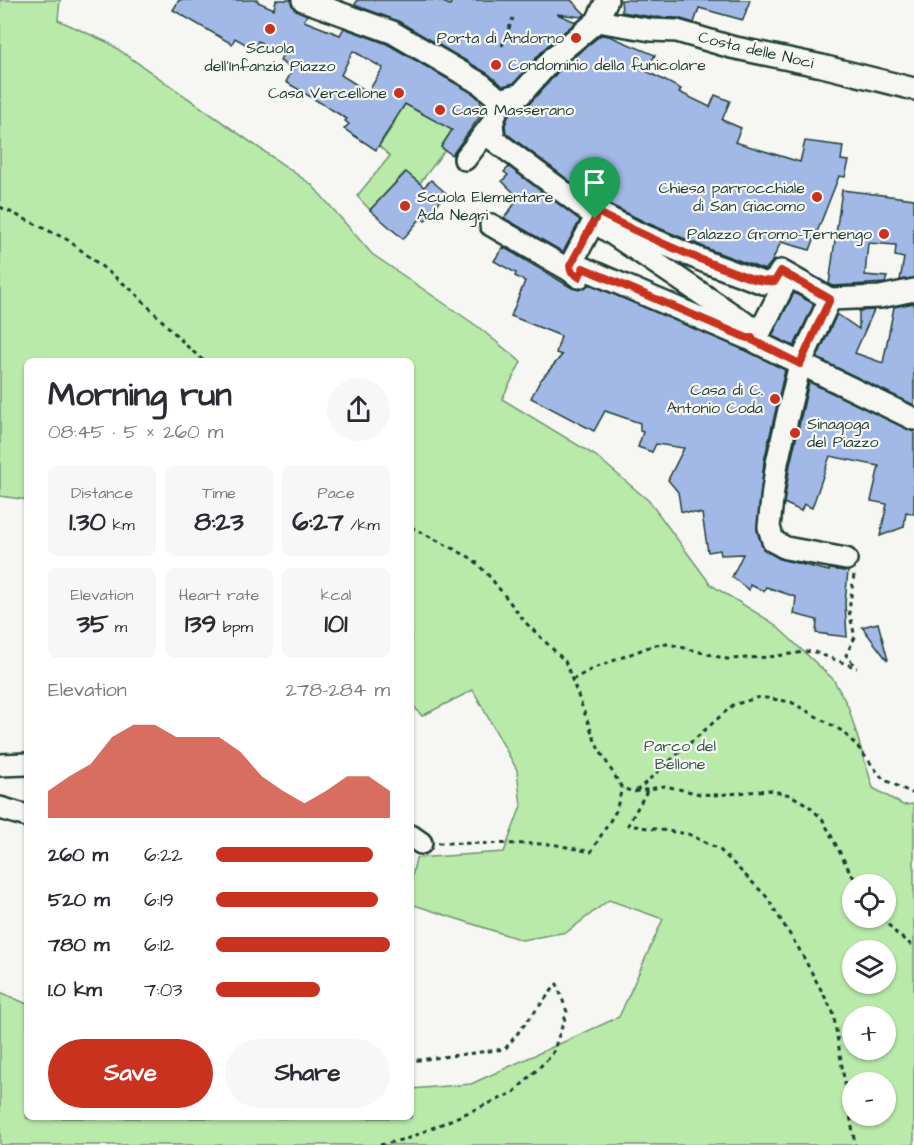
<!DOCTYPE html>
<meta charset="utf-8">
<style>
:root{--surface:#fff;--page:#f7f7f7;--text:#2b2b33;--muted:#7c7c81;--accent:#c8321e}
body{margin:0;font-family:"Architects Daughter",sans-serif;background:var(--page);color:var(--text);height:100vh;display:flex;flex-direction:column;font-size:22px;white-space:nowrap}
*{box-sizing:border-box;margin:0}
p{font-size:20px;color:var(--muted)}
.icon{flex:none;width:33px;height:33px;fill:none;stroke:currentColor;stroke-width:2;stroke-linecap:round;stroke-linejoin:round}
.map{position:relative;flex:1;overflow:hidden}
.details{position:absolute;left:24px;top:358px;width:390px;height:762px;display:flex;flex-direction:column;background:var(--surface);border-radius:9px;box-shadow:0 2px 4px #0004}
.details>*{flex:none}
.tools{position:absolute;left:842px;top:874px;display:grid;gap:12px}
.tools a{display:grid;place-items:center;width:54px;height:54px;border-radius:50%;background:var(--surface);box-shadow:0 2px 4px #0004;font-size:30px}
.pin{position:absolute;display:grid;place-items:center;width:51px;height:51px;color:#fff;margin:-62px -26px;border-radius:50% 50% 50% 0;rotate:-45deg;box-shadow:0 0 6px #0007}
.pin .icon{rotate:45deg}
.round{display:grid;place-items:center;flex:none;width:63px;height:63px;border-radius:32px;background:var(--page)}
.head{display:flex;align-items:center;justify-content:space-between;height:102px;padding:0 24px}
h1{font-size:33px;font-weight:700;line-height:45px}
.stats{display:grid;grid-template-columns:repeat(3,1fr);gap:9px;height:102px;padding:6px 24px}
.stats div{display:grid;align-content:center;border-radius:9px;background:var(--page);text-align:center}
.stats b{font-size:26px;font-weight:700}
.stats small{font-size:16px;font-weight:400}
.stats p{font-size:16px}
.chart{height:168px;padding:12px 24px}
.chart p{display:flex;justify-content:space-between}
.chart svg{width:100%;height:108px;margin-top:6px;fill:var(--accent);opacity:.7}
.button{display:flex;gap:12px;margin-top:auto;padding:12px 24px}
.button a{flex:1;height:69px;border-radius:36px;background:var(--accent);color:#fff;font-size:24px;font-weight:700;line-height:69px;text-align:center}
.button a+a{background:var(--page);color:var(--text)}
ul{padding:0 24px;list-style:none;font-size:20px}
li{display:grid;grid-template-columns:96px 72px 1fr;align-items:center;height:45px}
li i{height:15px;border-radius:8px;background:var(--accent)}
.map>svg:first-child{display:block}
</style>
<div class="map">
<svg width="914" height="1145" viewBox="0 0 914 1145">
<rect width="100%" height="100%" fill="#f6f6f2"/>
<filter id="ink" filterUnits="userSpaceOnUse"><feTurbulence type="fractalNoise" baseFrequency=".0167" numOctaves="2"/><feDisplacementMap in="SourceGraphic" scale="12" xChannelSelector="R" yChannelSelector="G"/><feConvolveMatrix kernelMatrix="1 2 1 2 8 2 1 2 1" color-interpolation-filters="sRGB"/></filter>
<g filter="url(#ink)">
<g fill="#b9eaaa" stroke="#6c946f" stroke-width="1.5" fill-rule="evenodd">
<path d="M0 0H60L58 20 109 43 312 185 372 254 477 326 521 362 502 399 596 456 649 501 711 585 773 623 833 679 848 706 873 788 903 805 914 804V1145H0V992L27 1004V1118H411V1089L471 1084 619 1017 663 919 609 900 567 932 522 940 411 904V882L416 858 504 852 521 806 517 770 473 690 422 716 411 703V362H27V500L0 496ZM852 885H885V918H852ZM852 951H885V984H852ZM852 1017H885V1050H852ZM852 1083H885V1116H852Z"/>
<path d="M405 104 422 114 425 111 453 129 441 147 445 150 420 183 405 172 370 210 357 196 390 156 379 146 393 126 400 108 402 109Z"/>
</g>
<g fill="#a2b9e7" stroke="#1f3d34" stroke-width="1.5" fill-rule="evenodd">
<path d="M179 0H258V2L274 9 276 0H291L294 9 307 15 304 21 340 35 344 28 387 44 474 94 480 100 483 110 481 115 452 155 441 147 452 130 405 104 376 150 344 129 349 124 345 121 347 119 286 82 293 69 280 61 282 55 258 41 254 49 235 38 232 44 173 10ZM353 51 383 68 368 92 341 75Z"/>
<path d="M357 0H438L450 5 452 0H571L585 14 582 17 557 14 576 22 546 47 514 83 503 86 487 73 398 21 355 5Z"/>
<path d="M621 0H750L743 20 699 8 694 23 678 18 652 17 622 12Z"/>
<path d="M601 35 609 36 655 55 646 71 681 89 679 92 710 107 715 95 730 101 722 120 741 128 735 142 800 162 805 141 843 146 841 160 849 161 845 177 839 176 810 250 781 242 771 263 765 270 711 250 645 222 603 201 595 200 506 133 505 125 511 110 530 103 564 65Z"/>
<path d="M509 167 580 220 563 252 504 218 519 198 502 181 508 175 504 172Z"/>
<path d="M406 172 424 187 431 180 446 193 425 221 421 218 403 239 370 210Z"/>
<path d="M842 190 914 199V278L900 280 904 258 895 256 896 245 868 243 865 275 887 277 885 283 833 286 829 284Z"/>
<path d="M503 247 572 288 579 290 589 284 745 350 785 370 764 461 757 531 763 549 780 559 829 571V569L848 571 845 603 847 637 816 633 817 620 794 614 796 597 766 587 764 591 750 585 749 590 732 577 743 554 721 555 720 550 708 552 702 514 681 511 678 492 668 480 684 448 656 444 652 452 638 447 643 432 640 431V423L605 411 594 431 531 398 540 381 562 355 556 353 561 336 511 316 525 281 515 276 516 273 494 261Z"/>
<path d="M794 293 814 304 794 346 772 336Z"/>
<path d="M914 303V405L817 358 837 314 859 329V311L874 310 855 353 883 363 894 307Z"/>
<path d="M809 382 914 432V514L906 512 904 527 880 536 887 504 871 501 879 466 830 456 812 508 804 504 801 511 784 503 790 465Z"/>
<path d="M878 623 888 660H887L862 627Z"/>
</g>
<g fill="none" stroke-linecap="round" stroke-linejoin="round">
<g stroke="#1f3d34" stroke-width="26">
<g id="minor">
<path d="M303 0 392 32 481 84 500 100 492 124 494 140 598 218 601 226 755 330"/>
<path d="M597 21 651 30 677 31 731 47 822 66 914 89"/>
<path d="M500 100 521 94 555 56 597 21 607 0"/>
<path d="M465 159 492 124"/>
<path d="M597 212 640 234 706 262 763 283 786 281 759 334 752 338H747L583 268 579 277 571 271 570 266 595 219Z"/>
<path d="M491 225 571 271"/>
<path d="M778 276 781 271 830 299"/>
<path d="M756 327 752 340 914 419"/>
<path d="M846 559 786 548 773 541 769 527 773 490 777 463 788 414 800 364 830 299 880 297 914 290"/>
<path d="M0 765 27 764"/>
<path d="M0 808 27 816"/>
<path d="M411 836 421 843"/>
</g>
</g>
<g stroke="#1f3d34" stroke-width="3" stroke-dasharray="4.5 4.5" stroke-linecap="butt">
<path d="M502 46 513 18"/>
<path d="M0 207 68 240 133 291 189 348 205 362"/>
<path d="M411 527 473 559 490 577 527 624 565 661 597 746 622 788 634 792 665 786 700 794 718 795 769 790 790 795 808 805 823 820 850 872 859 885"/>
<path d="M854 575 849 611 855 637 846 655 856 667"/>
<path d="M572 680 592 669 654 645 669 644 727 659 769 657 812 651 857 668"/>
<path d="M636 791 733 705 760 697 791 702 842 731 857 746 883 779 914 794"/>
<path d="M647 791 628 825 688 834 719 849 766 896 799 949 833 1012 855 1145"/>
<path d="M438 843 552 844 591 852 616 811 622 788"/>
<path d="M882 918 898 935 914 947"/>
<path d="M380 1145 409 1138 513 1093 552 1055 567 1012 557 984 505 1049 411 1061"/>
</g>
<use href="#minor" stroke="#f6f6f2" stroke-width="21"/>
</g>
</g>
<g fill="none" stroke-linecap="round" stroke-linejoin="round" filter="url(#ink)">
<g stroke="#fff" stroke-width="12">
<path id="route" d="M597 212C639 233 681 253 726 269 742 275 758 283 775 281L781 271 830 299 800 364 752 340V338H747L583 268 579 277 571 271 570 266 595 219Z"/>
</g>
<use href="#route" stroke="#c8321e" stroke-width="8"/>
</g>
<g fill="#c8321e" stroke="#f6f6f2" stroke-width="2">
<circle cx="270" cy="29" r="6"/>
<circle cx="576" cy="38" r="6"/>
<circle cx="496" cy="65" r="6"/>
<circle cx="399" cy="93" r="6"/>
<circle cx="440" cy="110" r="6"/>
<circle cx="817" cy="197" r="6"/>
<circle cx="405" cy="206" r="6"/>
<circle cx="884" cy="234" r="6"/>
<circle cx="775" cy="399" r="6"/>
<circle cx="795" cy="433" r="6"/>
</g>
<g text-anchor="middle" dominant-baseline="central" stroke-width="4.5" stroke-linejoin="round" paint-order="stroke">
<g font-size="16" fill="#1f3d34" stroke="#f6f6f2" text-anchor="end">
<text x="564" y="38">Porta di Andorno</text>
<text x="270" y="48" text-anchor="middle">Scuola<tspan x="270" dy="18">dell'Infanzia Piazzo</tspan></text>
<text x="508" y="65" text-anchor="start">Condominio della funicolare</text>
<text x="387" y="93">Casa Vercellone</text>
<text x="452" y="110" text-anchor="start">Casa Masserano</text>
<text x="805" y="188">Chiesa parrocchiale<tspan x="805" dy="18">di San Giacomo</tspan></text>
<text x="417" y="197" text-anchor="start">Scuola Elementare<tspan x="417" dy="18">Ada Negri</tspan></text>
<text x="872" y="234">Palazzo Gromo-Ternengo</text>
<text x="763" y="390">Casa di C.<tspan x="763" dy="18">Antonio Coda</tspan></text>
<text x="807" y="424" text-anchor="start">Sinagoga<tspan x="807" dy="18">del Piazzo</tspan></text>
</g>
<g font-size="16" fill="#1f3d34" stroke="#f6f6f2">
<text transform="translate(756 50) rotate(13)">Costa delle Noci</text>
</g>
<g font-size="16" fill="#365746" stroke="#f6f6f2">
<text x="680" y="746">Parco del<tspan x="680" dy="18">Bellone</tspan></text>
</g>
</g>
</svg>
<div class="tools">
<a><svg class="icon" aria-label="locate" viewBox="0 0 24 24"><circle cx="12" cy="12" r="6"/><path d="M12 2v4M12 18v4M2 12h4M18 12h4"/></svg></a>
<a><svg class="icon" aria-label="layers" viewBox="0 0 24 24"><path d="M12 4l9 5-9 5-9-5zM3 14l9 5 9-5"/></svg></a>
<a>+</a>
<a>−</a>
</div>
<div class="pin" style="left:595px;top:219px;background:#1e9e55"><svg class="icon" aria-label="arrive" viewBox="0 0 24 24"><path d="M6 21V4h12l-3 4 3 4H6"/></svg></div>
<section class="details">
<div class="head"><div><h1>Morning run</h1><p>08:45 · 5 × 260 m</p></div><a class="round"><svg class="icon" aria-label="share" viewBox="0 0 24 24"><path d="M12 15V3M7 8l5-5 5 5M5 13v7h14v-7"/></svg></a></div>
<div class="stats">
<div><p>Distance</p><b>1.30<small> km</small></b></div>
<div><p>Time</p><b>8:23</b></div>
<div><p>Pace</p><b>6:27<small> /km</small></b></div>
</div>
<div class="stats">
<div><p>Elevation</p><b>35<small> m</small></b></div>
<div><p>Heart rate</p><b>139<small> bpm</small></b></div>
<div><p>kcal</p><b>101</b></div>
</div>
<div class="chart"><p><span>Elevation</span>278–284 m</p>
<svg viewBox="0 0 160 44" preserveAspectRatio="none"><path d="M0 44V33L10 27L20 22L30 11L40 6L50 6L60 11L70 11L80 11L90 17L100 27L110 33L120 38L130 33L140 27L150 27L160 33V44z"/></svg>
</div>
<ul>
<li><b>260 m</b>6:22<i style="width:90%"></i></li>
<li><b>520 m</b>6:19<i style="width:93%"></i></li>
<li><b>780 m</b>6:12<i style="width:100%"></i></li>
<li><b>1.0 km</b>7:03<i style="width:60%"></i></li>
</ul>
<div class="button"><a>Save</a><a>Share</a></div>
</section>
</div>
